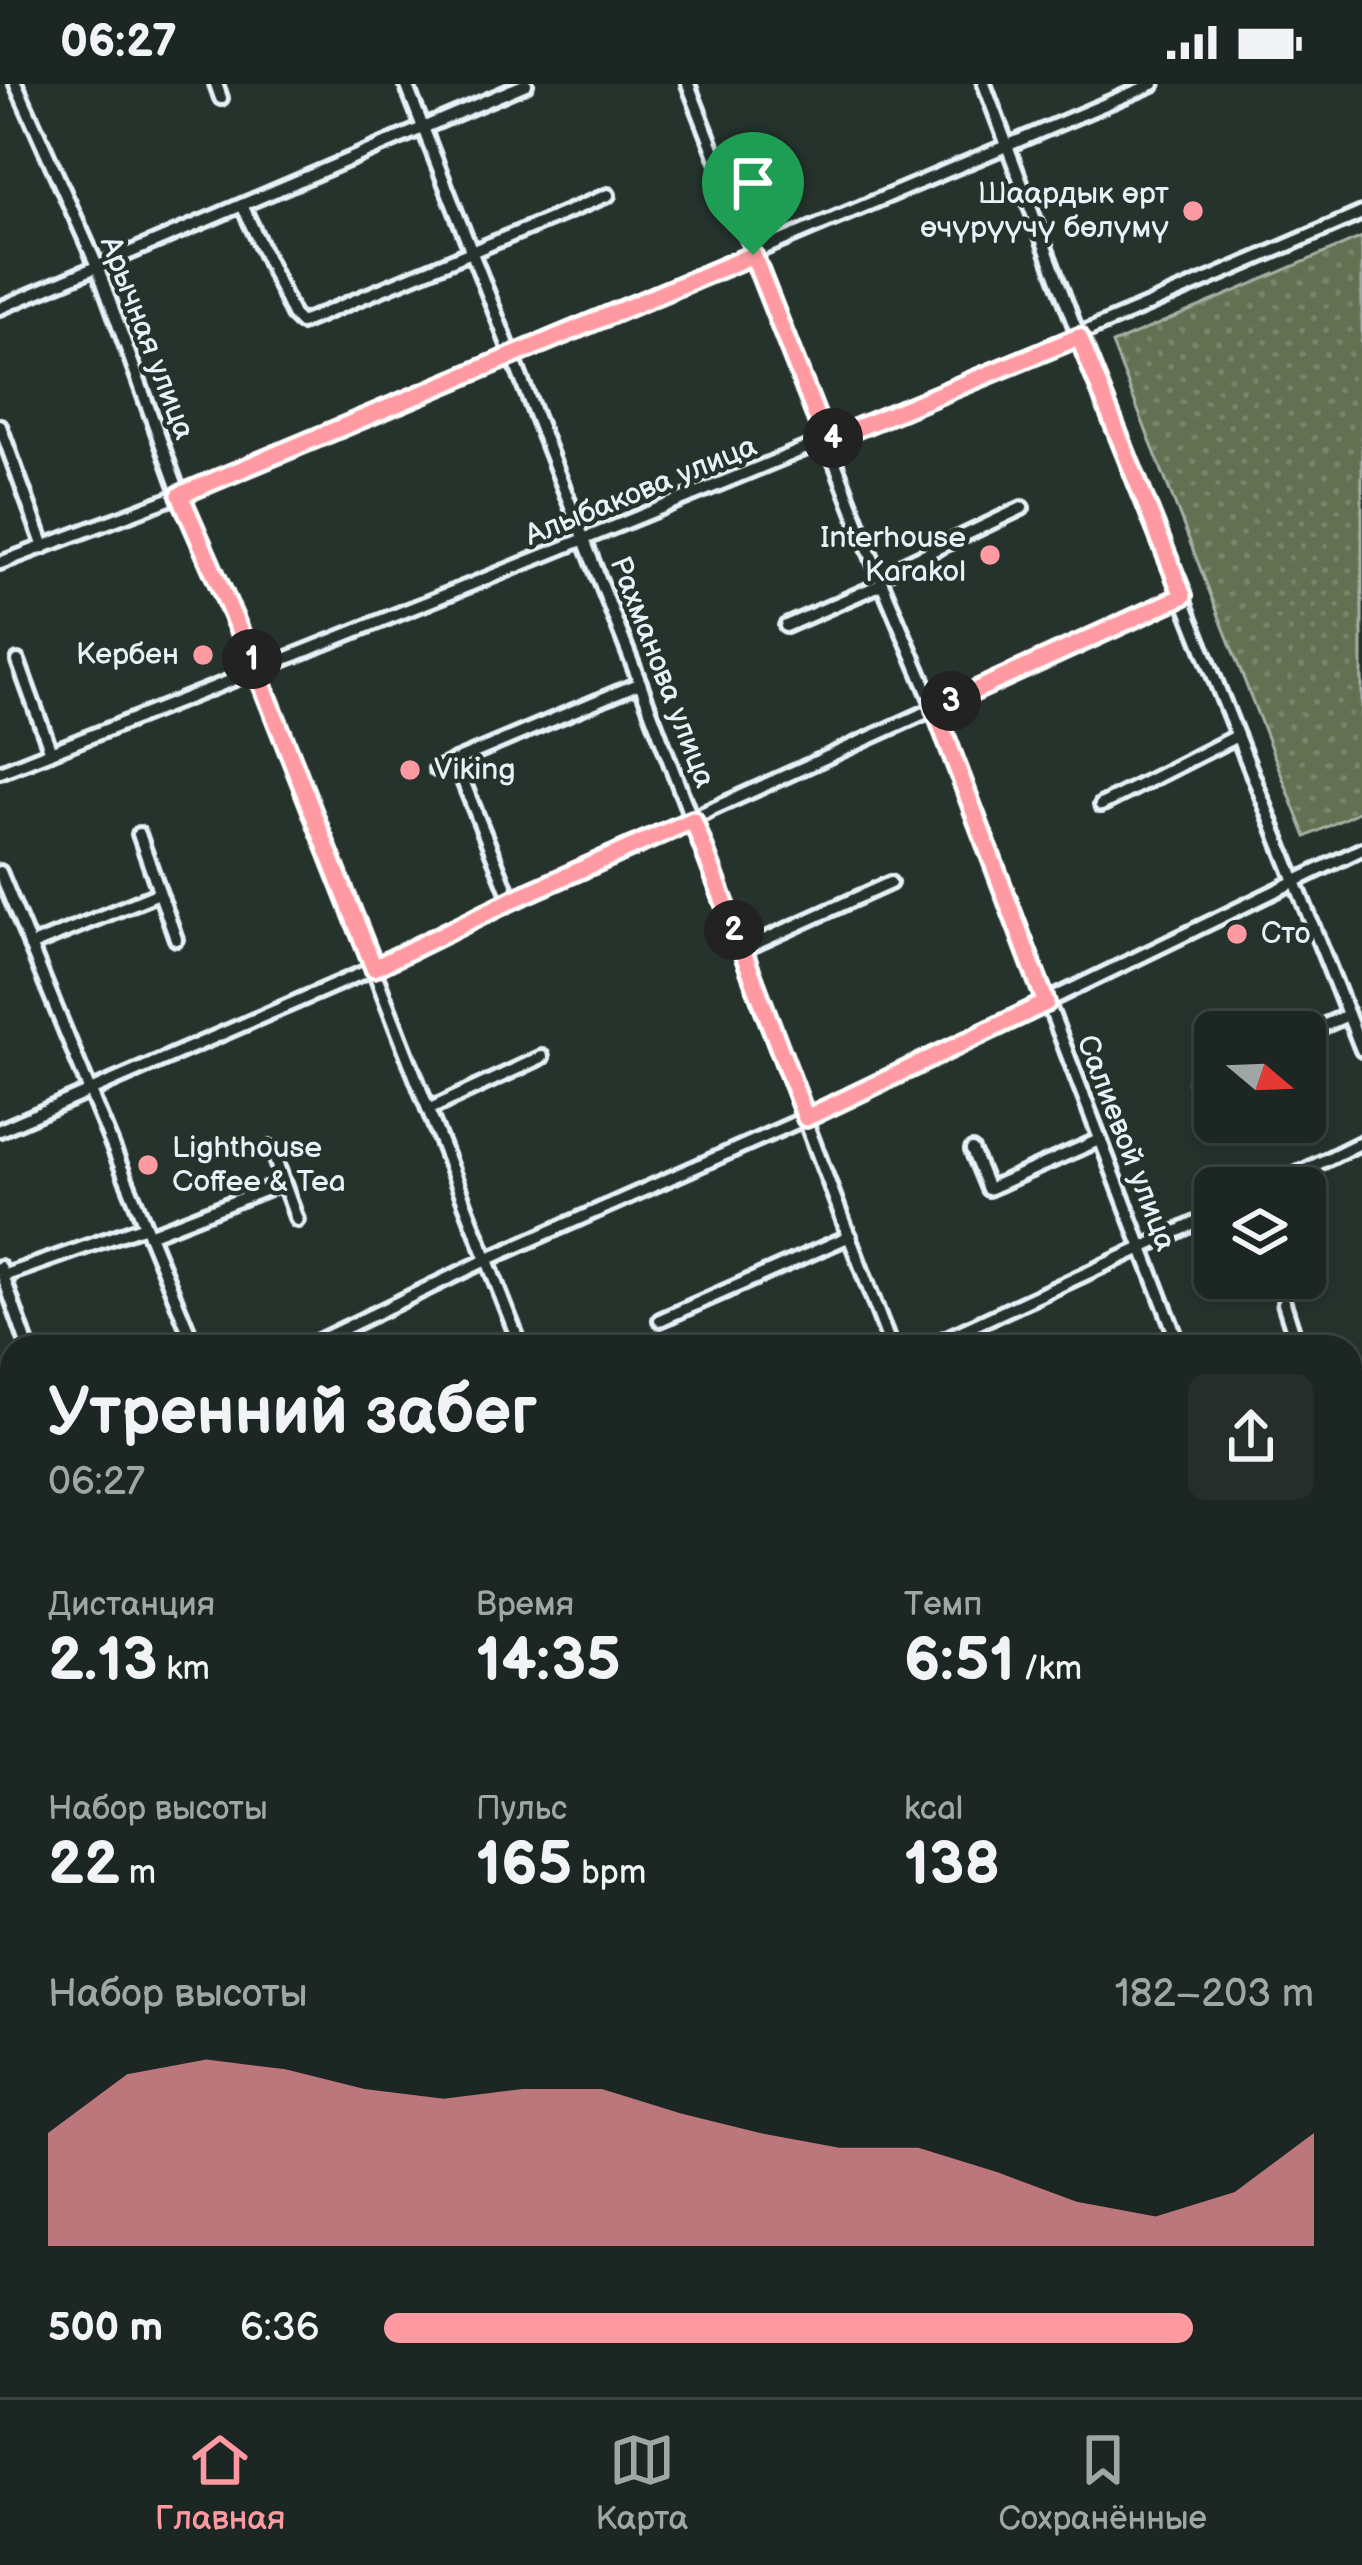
<!DOCTYPE html>
<html lang="ru">
<meta charset="utf-8">
<style>
:root{--surface:#1c2622;--page:#252e2a;--text:#f1f3f6;--muted:#a0a5a5;--line:#3a4340;--accent:#ff9aa2}
body{margin:0;font-family:"Balsamiq Sans",sans-serif;background:var(--page);color:var(--text);height:100vh;display:flex;flex-direction:column;font-size:45px;white-space:nowrap}
*{box-sizing:border-box;margin:0}
p{font-size:39px;color:var(--muted)}
.icon{flex:none;width:66px;height:66px;fill:none;stroke:currentColor;stroke-width:2;stroke-linecap:round;stroke-linejoin:round}
.map{position:relative;flex:1;overflow:hidden}
.sheet{position:absolute;left:0px;top:1251px;width:1362px;height:1062px;display:flex;flex-direction:column;background:var(--surface);border-radius:36px 36px 0 0;box-shadow:0 6px 18px #0003,0 0 0 3px var(--line)}
.sheet>*{flex:none}
.needle{width:78px;rotate:109deg}
.tools{position:absolute;left:1194px;top:927px;display:grid;gap:24px}
.tools a{display:grid;place-items:center;width:132px;height:132px;border-radius:18px;background:var(--surface);box-shadow:0 6px 18px #0003,0 0 0 3px var(--line);font-size:60px}
.pin{position:absolute;display:grid;place-items:center;width:102px;height:102px;color:#fff;margin:-123px -51px;border-radius:50% 50% 50% 0;rotate:-45deg;box-shadow:0 0 12px #0007}
.pin .icon{rotate:45deg}
.km{position:absolute;width:60px;height:60px;margin:-30px;border-radius:50%;background:#222;color:#fff;font-size:33px;line-height:60px;text-align:center}
.round{display:grid;place-items:center;flex:none;width:126px;height:126px;border-radius:18px;background:var(--page)}
.headline{display:flex;align-items:center;justify-content:space-between;height:204px;padding:0 48px}
h1{font-size:66px;font-weight:700;line-height:90px}
.figures{display:grid;grid-template-columns:repeat(3,1fr);gap:18px;height:204px;padding:12px 48px}
.figures div{display:grid;align-content:center}
.figures b{font-size:60px;font-weight:700}
.figures small{font-size:33px;font-weight:400}
.figures p{font-size:33px}
.chart{height:336px;padding:24px 48px}
.chart p{display:flex;justify-content:space-between}
.chart svg{width:100%;height:216px;margin-top:12px;fill:var(--accent);opacity:.7}
ul{padding:0 48px;list-style:none;font-size:39px}
li{display:grid;grid-template-columns:192px 144px 1fr;align-items:center;height:90px}
li i{height:30px;border-radius:15px;background:var(--accent)}
.status{display:flex;justify-content:space-between;align-items:center;height:84px;padding:0 60px;background:var(--surface);direction:ltr}
.status svg{height:33px;fill:currentColor}
.menu{display:flex;justify-content:space-around;align-items:center;height:168px;border-top:3px solid var(--line);background:var(--surface);font-size:33px;color:var(--muted)}
.menu a{display:grid;justify-items:center;gap:6px}
.menu .current{color:var(--accent)}
.map>svg:first-child{display:block}
</style>
<div class="status"><b>06:27</b><svg viewBox="0 0 49 12"><path d="M0 12V9h3v3zM5 12V6h3v6zM10 12V3h3v9zM15 12V0h3v12zM26 1h20v11H26zM47 4h2v5h-2z"/></svg></div>
<div class="map">
<svg width="1362" height="2313" viewBox="0 0 1362 2313">
<defs>
<pattern id="park-dots" width="8" height="8" patternUnits="userSpaceOnUse" patternTransform="scale(3)"><rect width="8" height="8" fill="#647051"/><path d="M2 2h.1M6 6h.1" fill="none" stroke="#7a856b" stroke-width="1.8" stroke-linecap="round"/></pattern>
</defs>
<rect width="100%" height="100%" fill="#26332d"/>
<filter id="ink" filterUnits="userSpaceOnUse"><feTurbulence type="fractalNoise" baseFrequency=".00833" numOctaves="2"/><feDisplacementMap in="SourceGraphic" scale="24" xChannelSelector="R" yChannelSelector="G"/><feConvolveMatrix kernelMatrix="1 2 1 2 8 2 1 2 1" color-interpolation-filters="sRGB"/></filter>
<g filter="url(#ink)">
<path fill="url(#park-dots)" stroke="#a6b0a4" stroke-width="3" d="M1362 153V726L1306 753 1112 260Z"/>
<g fill="none" stroke-linecap="round" stroke-linejoin="round">
<g stroke="#e8f1f8" stroke-width="20">
<g id="minor">
<path d="M16 0 97 182 180 411 257 587 521 1263"/>
<path d="M216 0 221 14"/>
<path d="M406 0 640 599 891 1263"/>
<path d="M688 0 879 492 935 625 1180 1263"/>
<path d="M984 0 1079 253 1362 966"/>
<path d="M242 121 293 231 301 239 608 111"/>
<path d="M0 224 526 0"/>
<path d="M0 342 44 463"/>
<path d="M0 479 180 411 1153 0"/>
<path d="M879 492 1022 424"/>
<path d="M786 542 882 500"/>
<path d="M18 577 51 668"/>
<path d="M455 677 511 816"/>
<path d="M436 685 640 599"/>
<path d="M0 688C457 508 912 325 1362 129"/>
<path d="M1101 721 1237 652"/>
<path d="M139 750 176 855"/>
<path d="M0 788 195 1263"/>
<path d="M30 862 159 809"/>
<path d="M742 866 890 799"/>
<path d="M1305 950 1348 931"/>
<path d="M1196 998 1215 990"/>
<path d="M428 1026 542 973"/>
<path d="M0 1046 374 884 511 816 1183 512"/>
<path d="M271 1064 297 1136"/>
<path d="M972 1066 988 1105 1099 1056"/>
<path d="M1269 1104 1362 1058"/>
<path d="M149 1151 282 1099"/>
<path d="M0 1183 28 1263"/>
<path d="M3 1192 145 1142"/>
<path d="M1284 1219 1298 1263"/>
<path d="M660 1236 850 1152"/>
<path d="M306 1263 486 1176 806 1034 1362 765"/>
<path d="M927 1263 1215 1130"/>
<path d="M0 1413 12 1408"/>
<path d="M1350 1620H1362"/>
<path d="M0 1630 12 1657"/>
<path d="M0 1858 12 1857"/>
<path d="M0 1958 12 2000"/>
<path d="M0 2296 12 2295"/>
<path d="M360 2301V2313"/>
<path d="M1260 2313 1261 2301"/>
</g>
</g>
<g stroke="#e8f1f8" stroke-width="21">
<path id="tertiary" d="M1350 1412 1362 1407"/>
</g>
<use href="#minor" stroke="#26332d" stroke-width="10"/>
<use href="#tertiary" stroke="#26332d" stroke-width="12"/>
</g>
</g>
<g fill="none" stroke-linecap="round" stroke-linejoin="round" filter="url(#ink)">
<g stroke="#fff" stroke-width="24">
<path id="route" d="M753 171 826 357 1079 253 1183 512 935 625 1046 919 806 1034 693 736 512 816 374 884 257 587 180 411Z"/>
</g>
<use href="#route" stroke="#ff9aa2" stroke-width="15"/>
</g>
<g fill="#ff9aa2" stroke="#26332d" stroke-width="4.5">
<circle cx="1193" cy="127" r="12"/>
<circle cx="990" cy="471" r="12"/>
<circle cx="203" cy="571" r="12"/>
<circle cx="410" cy="686" r="12"/>
<circle cx="1237" cy="850" r="12"/>
<circle cx="148" cy="1081" r="12"/>
</g>
<g text-anchor="middle" dominant-baseline="central" stroke-width="9" stroke-linejoin="round" paint-order="stroke">
<g font-size="30" fill="#e8f1f8" stroke="#26332d" text-anchor="end">
<text x="1169" y="110">Шаардык өрт<tspan x="1169" dy="34">өчүрүүчү бөлүмү</tspan></text>
<text x="966" y="454">Interhouse<tspan x="966" dy="34">Karakol</tspan></text>
<text x="179" y="571">Кербен</text>
<text x="434" y="686" text-anchor="start">Viking</text>
<text x="1261" y="850" text-anchor="start">Сто</text>
<text x="172" y="1064" text-anchor="start">Lighthouse<tspan x="172" dy="34">Coffee &amp; Tea</tspan></text>
</g>
<g font-size="30" fill="#e8f1f8" stroke="#26332d">
<text transform="translate(147 254) rotate(69)">Арычная улица</text>
<text transform="translate(641 407) rotate(-22)">Алыбакова улица</text>
<text transform="translate(662 588) rotate(69)">Рахманова улица</text>
<text transform="translate(1126 1059) rotate(69)">Салиевой улица</text>
</g>
</g>
</svg>
<div class="tools">
<a><svg class="needle" viewBox="-14 -14 28 28"><path d="M0-13l5 13h-10z" fill="#e53935"/><path d="M0 13l5-13h-10z" fill="#a0a5a5"/></svg></a>
<a><svg class="icon" aria-label="layers" viewBox="0 0 24 24"><path d="M12 4l9 5-9 5-9-5zM3 14l9 5 9-5"/></svg></a>
</div>
<div class="pin" style="left:753px;top:171px;background:#1e9e55"><svg class="icon" aria-label="arrive" viewBox="0 0 24 24"><path d="M6 21V4h12l-3 4 3 4H6"/></svg></div>
<b class="km" style="left:252px;top:575px">1</b>
<b class="km" style="left:734px;top:846px">2</b>
<b class="km" style="left:951px;top:617px">3</b>
<b class="km" style="left:833px;top:354px">4</b>
<section class="sheet">
<div class="headline"><div><h1>Утренний забег</h1><p>06:27</p></div><a class="round"><svg class="icon" aria-label="share" viewBox="0 0 24 24"><path d="M12 15V3M7 8l5-5 5 5M5 13v7h14v-7"/></svg></a></div>
<div class="figures">
<div><p>Дистанция</p><b>2.13<small> km</small></b></div>
<div><p>Время</p><b>14:35</b></div>
<div><p>Темп</p><b>6:51<small> /km</small></b></div>
</div>
<div class="figures">
<div><p>Набор высоты</p><b>22<small> m</small></b></div>
<div><p>Пульс</p><b>165<small> bpm</small></b></div>
<div><p>kcal</p><b>138</b></div>
</div>
<div class="chart"><p><span>Набор высоты</span>182–203 m</p>
<svg viewBox="0 0 160 44" preserveAspectRatio="none"><path d="M0 44V21L10 9L20 6L30 8L40 12L50 14L60 12L70 12L80 17L90 21L100 24L110 24L120 29L130 35L140 38L150 33L160 21V44z"/></svg>
</div>
<ul>
<li><b>500 m</b>6:36<i style="width:87%"></i></li>
</ul>
</section>
</div>
<nav class="menu">
<a class="current"><svg class="icon" aria-label="home" viewBox="0 0 24 24"><path d="M3 11l9-7 9 7M6 9v11h12V9"/></svg>Главная</a>
<a><svg class="icon" aria-label="map" viewBox="0 0 24 24"><path d="M3 6l6-2 6 2 6-2v14l-6 2-6-2-6 2zM9 4v14M15 6v14"/></svg>Карта</a>
<a><svg class="icon" aria-label="saved" viewBox="0 0 24 24"><path d="M7 4h10v16l-5-4-5 4z"/></svg>Сохранённые</a>
</nav>
